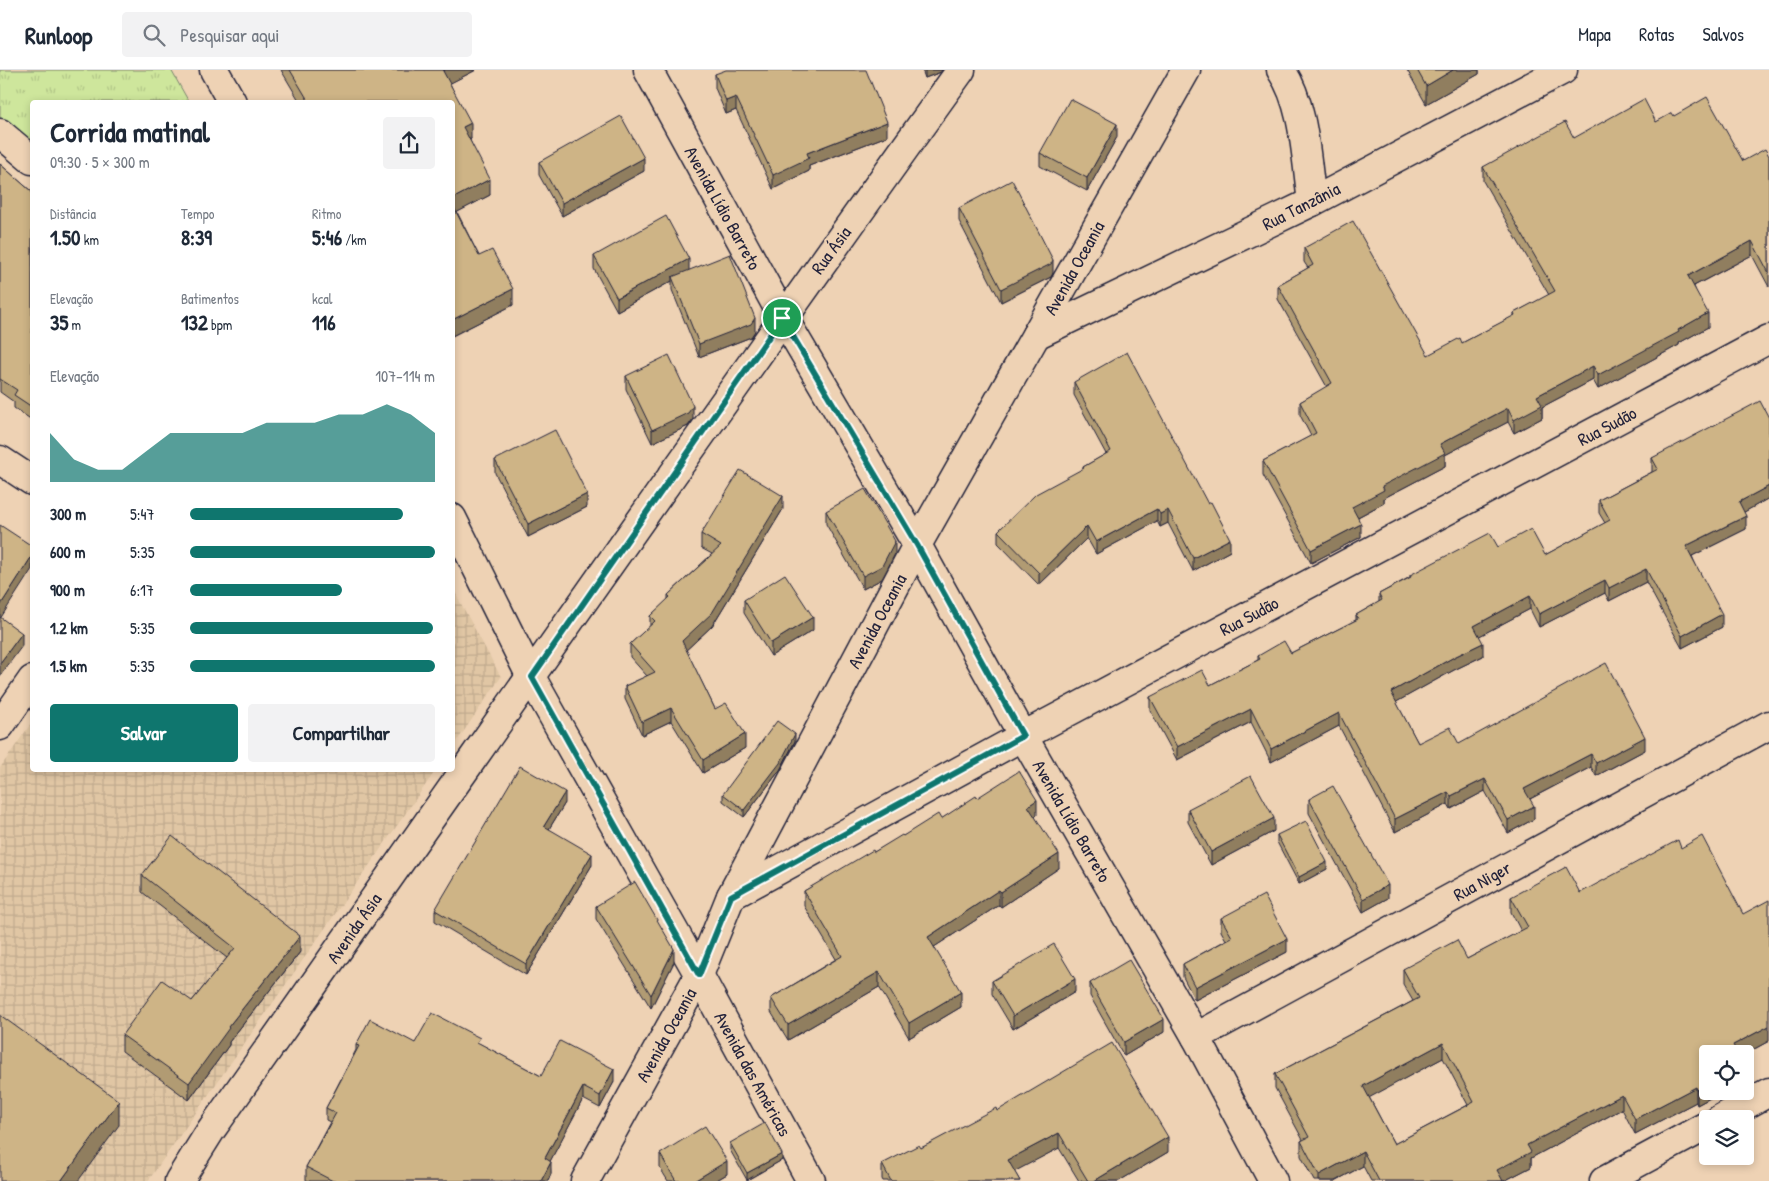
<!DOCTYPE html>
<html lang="pt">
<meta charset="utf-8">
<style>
:root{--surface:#fff;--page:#f2f2f3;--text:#1f2937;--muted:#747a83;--line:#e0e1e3;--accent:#0f766e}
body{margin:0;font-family:"Patrick Hand",sans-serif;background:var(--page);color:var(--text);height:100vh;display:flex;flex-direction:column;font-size:19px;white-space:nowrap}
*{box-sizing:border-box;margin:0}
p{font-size:16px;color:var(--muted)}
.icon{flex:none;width:28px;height:28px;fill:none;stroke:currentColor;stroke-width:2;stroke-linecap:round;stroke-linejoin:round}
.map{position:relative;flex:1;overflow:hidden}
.panel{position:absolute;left:30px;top:30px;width:425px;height:672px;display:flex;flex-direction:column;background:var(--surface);border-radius:5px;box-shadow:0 2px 8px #0003}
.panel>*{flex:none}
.fabs{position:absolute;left:1699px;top:975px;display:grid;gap:10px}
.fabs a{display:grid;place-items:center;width:55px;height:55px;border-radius:5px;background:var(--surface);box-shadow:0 2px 8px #0003;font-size:25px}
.pin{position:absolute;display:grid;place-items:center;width:42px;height:42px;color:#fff;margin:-21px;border:2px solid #fff;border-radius:50%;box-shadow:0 1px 5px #0007}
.round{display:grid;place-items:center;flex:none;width:52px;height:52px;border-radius:5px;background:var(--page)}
.summary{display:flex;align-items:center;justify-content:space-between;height:85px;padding:0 20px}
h1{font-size:28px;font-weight:700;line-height:38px}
.metrics{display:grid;grid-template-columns:repeat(3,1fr);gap:8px;height:85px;padding:5px 20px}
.metrics div{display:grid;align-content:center}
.metrics b{font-size:21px;font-weight:700}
.metrics small{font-size:14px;font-weight:400}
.metrics p{font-size:14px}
.chart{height:140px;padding:10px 20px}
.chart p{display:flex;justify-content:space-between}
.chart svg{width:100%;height:90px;margin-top:5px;fill:var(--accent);opacity:.7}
.primary-button{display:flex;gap:10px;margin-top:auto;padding:10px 20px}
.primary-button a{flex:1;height:58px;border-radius:5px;background:var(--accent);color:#fff;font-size:20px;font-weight:700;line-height:58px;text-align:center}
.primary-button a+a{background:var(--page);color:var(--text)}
ul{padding:0 20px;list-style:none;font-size:16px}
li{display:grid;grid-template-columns:80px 60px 1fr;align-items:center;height:38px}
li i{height:12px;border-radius:6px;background:var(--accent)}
header{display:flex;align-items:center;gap:30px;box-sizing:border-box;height:70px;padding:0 25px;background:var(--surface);border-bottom:1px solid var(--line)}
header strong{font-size:24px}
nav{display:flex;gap:28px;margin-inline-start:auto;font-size:18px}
.search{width:350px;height:45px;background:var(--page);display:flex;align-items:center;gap:12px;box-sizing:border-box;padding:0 18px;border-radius:5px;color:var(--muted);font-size:19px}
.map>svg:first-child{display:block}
</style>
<header>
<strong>Runloop</strong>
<div class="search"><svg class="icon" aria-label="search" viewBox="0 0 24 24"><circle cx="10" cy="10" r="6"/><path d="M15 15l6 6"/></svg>Pesquisar aqui</div>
<nav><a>Mapa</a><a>Rotas</a><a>Salvos</a></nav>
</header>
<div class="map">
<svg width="1769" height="1111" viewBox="0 0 1769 1111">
<defs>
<pattern id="industrial-grid" width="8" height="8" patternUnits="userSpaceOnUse" patternTransform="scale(1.25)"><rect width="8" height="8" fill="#e0c6a4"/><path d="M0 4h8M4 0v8" fill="none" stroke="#c0aa8e"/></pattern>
<pattern id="park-tufts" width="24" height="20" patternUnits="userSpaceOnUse" patternTransform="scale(1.25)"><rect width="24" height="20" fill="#cee69c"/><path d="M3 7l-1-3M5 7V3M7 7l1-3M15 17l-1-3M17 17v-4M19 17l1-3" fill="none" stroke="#b1c587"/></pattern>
</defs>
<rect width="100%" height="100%" fill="#eed2b4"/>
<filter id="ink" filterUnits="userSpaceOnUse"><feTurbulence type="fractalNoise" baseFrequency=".02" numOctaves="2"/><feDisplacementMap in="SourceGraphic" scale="10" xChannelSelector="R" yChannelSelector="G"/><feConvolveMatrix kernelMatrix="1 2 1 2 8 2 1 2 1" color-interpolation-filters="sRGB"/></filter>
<g filter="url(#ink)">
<g fill="url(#industrial-grid)">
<path d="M453 519 501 607 453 677H452Z"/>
<path d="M32 652V700H436L148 1111H0V698Z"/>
</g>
<path fill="url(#park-tufts)" stroke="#78846c" d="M0 0H171L189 32H32V81L0 54Z"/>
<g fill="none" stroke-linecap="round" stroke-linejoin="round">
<g stroke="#22223b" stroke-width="31">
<g id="minor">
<path d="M214 0 232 32"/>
<path d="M648 0 783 247 917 475 1023 666 1196 967 1273 1111"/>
<path d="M1281 0C1305 35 1306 90 1312 132"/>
<path d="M0 63 32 90"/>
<path d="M1036 265 1312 132 1563 0"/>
<path d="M0 390 32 411"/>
<path d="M452 448 531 607 699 905 811 1111"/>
<path d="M0 656 32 610"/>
<path d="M731 826 1023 666 1769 269"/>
<path d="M1196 967 1769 655"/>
<path d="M1720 1049 1769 1022"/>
<path d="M179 1111 211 1060C461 707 708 351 961 0"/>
<path d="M585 1111 699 905 731 826 917 475 1186 0"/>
<path d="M1604 1111 1708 1055"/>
</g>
</g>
<use href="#minor" stroke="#eed2b4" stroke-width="28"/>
</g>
<g fill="#b19b73" stroke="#22223b" fill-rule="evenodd">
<path d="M281 0H476L450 13 471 69 470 70 490 125 457 142 479 186 513 235 452 266V32H300Z"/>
<path d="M922 0H942L941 2 925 8Z"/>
<path d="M1407 0H1479V4L1426 34Z"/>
<path d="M715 4 887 66 809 96V101L773 119 736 40 726 44 715 18Z"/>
<path d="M1674 46 1743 91 1769 86V217L1752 185 1694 216 1708 257 1679 273V275L1598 319 1593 310 1542 337V348L1514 363 1508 352 1445 385V396L1384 428V433L1358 447 1361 467 1311 493 1263 405V391L1311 366 1300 345V332L1327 317 1278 229V215L1308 198 1304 192V178L1428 285 1462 273 1514 246V243L1549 225 1483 111V97L1574 68 1656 52Z"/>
<path d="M1117 67 1087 121 1040 96V83Z"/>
<path d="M539 92 644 101 562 146 539 105Z"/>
<path d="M0 94 32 122V350L14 338V332L0 322Z"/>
<path d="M959 138 1053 203 1051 207 1001 232 959 151Z"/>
<path d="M594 186 689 200 755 261 751 267 699 287 672 220V211L617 241 594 199Z"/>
<path d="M626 306 693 349 688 356 652 373 626 319Z"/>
<path d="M1074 312 1230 481 1193 501 1168 453 1160 457 1157 451 1096 484 1087 468 1039 515 998 473V461L1083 399V397L1106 384 1074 325Z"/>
<path d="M1769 348V428L1744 442 1746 459 1692 486 1722 557 1682 578 1646 512 1609 531 1605 523 1539 557 1530 539 1479 566 1483 586 1454 600 1396 632 1418 673 1459 674 1645 680 1596 706 1591 697 1530 729 1534 749 1508 763 1485 721 1451 739 1448 734 1395 762 1339 656 1271 692 1251 652 1177 690 1150 640V627L1210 615 1258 590V586L1291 583 1356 550V545L1379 532V524L1410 507V505L1498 477 1545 485 1605 453 1599 443V430L1652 402V388Z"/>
<path d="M495 390 587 437 528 467 495 403Z"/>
<path d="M783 439 712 556 686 580 715 639 745 678 703 703 671 651 642 665 625 629V616L647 606 630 587V574L650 556V546L668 530V525L712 484 701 478V464Z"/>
<path d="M826 441 895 484 882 509 863 519 826 454Z"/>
<path d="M744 530 813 560 771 586 744 543Z"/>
<path d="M795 671 780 700 744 747 723 731V724Z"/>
<path d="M977 728 1037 745 1035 747 1059 798 1001 837 999 835 934 877 961 937 909 968 879 917 788 970 771 942V928L836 889 804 836V821L903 766 941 749Z"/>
<path d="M1309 729 1388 828 1363 842 1309 743Z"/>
<path d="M565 733 549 759 592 795 526 905 435 851V840Z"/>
<path d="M1188 739 1274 761 1211 795 1188 752Z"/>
<path d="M1277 765 1327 799 1299 814 1277 772Z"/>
<path d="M142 805 300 882 229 972V975L189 1030 122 981V965L192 931 227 888 142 822Z"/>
<path d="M1580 823 1769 971 1745 984H1708V1021H1723L1697 1035 1696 1032 1635 1064 1622 1039 1531 1088V1097L1504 1111H1371L1363 1096 1335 1111H1314L1301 1086V1071L1303 1070 1275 1018V1004L1413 931 1403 914V899L1467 889 1521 861 1511 842V827ZM1443 988 1468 1035 1394 1074 1369 1027Z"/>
<path d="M596 836 674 892 651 938 596 849Z"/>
<path d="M1221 848 1287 882 1195 930 1183 907V894L1226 870 1221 861Z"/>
<path d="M992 911 1075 922 1013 959 992 924Z"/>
<path d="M1090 913 1164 962 1124 986 1090 926Z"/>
<path d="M415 973 480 974 541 1006 614 1012 600 1038 583 1029 550 1091 551 1104 548 1111H309L306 1110V1097L330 1052 326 1050V1038L356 980V975Z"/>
<path d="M997 1041 1168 1082 1119 1111H1079L1059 1078 1014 1101 1020 1111H883L882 1109V1094L921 1078Z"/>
<path d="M730 1073 782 1090 747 1110 730 1080Z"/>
<path d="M660 1084 727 1104 715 1111H668L660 1098Z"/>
</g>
<g fill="#907e5e" stroke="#22223b">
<path d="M445 0H476L443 17V1Z"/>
<path d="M925 0H942L941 2 925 8Z"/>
<path d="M1453 0H1479V4L1426 34V16Z"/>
<path d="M736 27V40L726 44V31Z"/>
<path d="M887 52V66L809 96V101L773 119V105L807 83Z"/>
<path d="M471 53V69L463 73V57Z"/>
<path d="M1117 54V67L1087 121V108Z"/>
<path d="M644 88V101L562 146V133Z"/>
<path d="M490 109V125L452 145V129Z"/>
<path d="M1752 171V185L1688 219V206Z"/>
<path d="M689 189V202L672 207V211L617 241V228Z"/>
<path d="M1053 190V203L1051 207 1001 232V219Z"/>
<path d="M513 219V235L452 266V250Z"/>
<path d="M1708 243V257L1679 273V275L1598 319V305Z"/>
<path d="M755 248V261L751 267 699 287V274Z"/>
<path d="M1593 296V310L1542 337V348L1514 363V350L1537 326Z"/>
<path d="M693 336V349L688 356 652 373V360Z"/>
<path d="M1508 338V352L1445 385V396L1384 428V433L1352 450V437L1440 374Z"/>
<path d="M1769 416V428L1739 445V432Z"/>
<path d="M587 424V437L528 467V454Z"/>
<path d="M783 426V439L712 556 682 584V571Z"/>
<path d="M1157 439V451L1096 484V472Z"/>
<path d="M1168 440V453L1160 457V444Z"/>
<path d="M1746 446V459L1686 489V476Z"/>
<path d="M1361 454V467L1311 493V480Z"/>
<path d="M1087 456V468L1039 515V503Z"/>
<path d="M1230 469V481L1193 501V488Z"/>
<path d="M895 471V484L882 509 863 519V506Z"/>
<path d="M32 486V499L0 549V536Z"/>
<path d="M1646 499V512L1609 531V518Z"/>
<path d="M1605 510V523L1539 557V544Z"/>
<path d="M1530 526V539L1474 569V556Z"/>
<path d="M1722 544V557L1682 578V566Z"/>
<path d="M813 547V560L771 586V573Z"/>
<path d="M22 563V576L0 606V593Z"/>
<path d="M1483 573V586L1454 600 1391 635V622L1454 587Z"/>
<path d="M671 638V651L642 665V652Z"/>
<path d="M1251 639V652L1177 690V677Z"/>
<path d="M1339 643V656L1271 692V679Z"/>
<path d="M745 664V678L703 703V690Z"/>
<path d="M795 664V671L780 700 744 747V740Z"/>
<path d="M1645 667V680L1596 706V693Z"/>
<path d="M1591 684V697L1524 732V719Z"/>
<path d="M1485 709V721L1451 739V726Z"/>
<path d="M565 722V733L544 767V756Z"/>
<path d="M1448 722V734L1395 762V749Z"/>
<path d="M1037 730V745L1028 751V736Z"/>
<path d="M1534 736V749L1508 763V750Z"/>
<path d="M1274 748V761L1211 795V782Z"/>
<path d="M592 784V795L526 905V894Z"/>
<path d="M1059 784V798L1001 837V822Z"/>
<path d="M1327 792V799L1299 814V807Z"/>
<path d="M1388 815V828L1363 842V829Z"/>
<path d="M999 820V835L928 881V867Z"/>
<path d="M300 866V882L229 972V975L189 1030V1013L228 957Z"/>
<path d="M1287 869V882L1195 930V917Z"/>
<path d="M674 879V892L651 938V925Z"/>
<path d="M879 902V917L788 970V955Z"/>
<path d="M1075 909V922L1013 959V946Z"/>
<path d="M961 922V937L909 968V953Z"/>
<path d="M1164 949V962L1124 986V972Z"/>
<path d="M1769 956V971L1745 984H1733V975Z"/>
<path d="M1443 973V988L1363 1031V1016Z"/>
<path d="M614 999V1012L600 1038V1026Z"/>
<path d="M1708 1014V1021H1723L1697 1035V1020Z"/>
<path d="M583 1017V1029L545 1101V1088Z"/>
<path d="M1696 1017V1032L1635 1064V1049Z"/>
<path d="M1622 1025V1039L1531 1088V1097L1504 1111H1497V1100L1527 1075Z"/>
<path d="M119 1031V1055L78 1111H61Z"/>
<path d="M1059 1063V1078L1008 1105V1090Z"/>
<path d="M1168 1067V1082L1119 1111H1094Z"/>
<path d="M1363 1081V1096L1335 1111H1319V1105Z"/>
<path d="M782 1084V1090L747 1110V1103Z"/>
<path d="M727 1091V1104L715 1111H694Z"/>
<path d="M551 1092V1104L548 1111H541Z"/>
</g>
<g fill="#ceb486" stroke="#22223b" fill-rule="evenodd">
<path d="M290 0H445L443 1 471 53 463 57 490 109 452 129V32H309Z"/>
<path d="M726 0H866L887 52 807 83 809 88 773 105 736 27 726 31 715 4Z"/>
<path d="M1417 0H1453L1426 16Z"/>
<path d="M1707 27 1743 91 1765 79 1769 86V203L1752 171 1688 206 1708 243 1678 260 1679 262 1598 305 1593 296 1537 326 1542 335 1514 350 1508 338 1440 374 1445 383 1382 416 1384 420 1352 437 1361 454 1311 480 1263 391 1316 363 1300 332 1332 313 1278 215 1313 195 1304 178 1353 151 1428 285 1460 268 1462 273 1515 245 1514 243 1555 221 1483 97 1565 52 1574 68 1644 29 1656 52 1672 43 1674 46Z"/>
<path d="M1070 29 1117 54 1087 108 1040 83Z"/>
<path d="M621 46 644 88 562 133 539 92Z"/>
<path d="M0 94 32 122V337L14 325 17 320 0 309Z"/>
<path d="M1012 110 1053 190 1051 194 1001 219 959 138Z"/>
<path d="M452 134 479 186 492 180 513 219 452 250Z"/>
<path d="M666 146 689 189 617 228 594 186Z"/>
<path d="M730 184 755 248 751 254 699 274 672 207Z"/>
<path d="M1127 282 1208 434 1211 432 1230 469 1193 488 1168 440 1160 444 1157 439 1096 472 1087 456 1039 503 998 461 1036 424 1084 398 1083 397 1111 381 1074 312Z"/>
<path d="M669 285 693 336 688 343 652 360 626 306Z"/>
<path d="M1760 331 1769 348V416L1739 432 1746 446 1686 476 1722 544 1682 566 1646 499 1609 518 1605 510 1539 544 1530 526 1474 556 1483 573 1454 587 1391 622 1418 673 1450 657 1459 674 1606 593 1645 667 1596 693 1591 684 1524 719 1534 736 1508 750 1485 709 1451 726 1448 722 1395 749 1339 643 1271 679 1251 639 1177 677 1150 627 1202 600 1210 615 1260 589 1258 586 1284 571 1291 583 1358 549 1356 545 1382 530 1379 524 1411 507 1410 505 1490 463 1498 477 1531 459 1545 485 1610 450 1599 430 1658 399 1652 388Z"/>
<path d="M555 360 587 424 528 454 495 390Z"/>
<path d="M740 400 783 426 712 543 682 571 715 639 726 633 745 664 703 690 671 638 642 652 625 616 655 602 630 574 655 551 650 546 670 527 668 525 721 476 701 464Z"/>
<path d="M865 419 895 471 882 496 863 506 826 441Z"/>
<path d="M0 455 32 476V486L0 536Z"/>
<path d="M785 504 813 547 771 573 744 530Z"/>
<path d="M0 547 22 563 0 593Z"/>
<path d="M777 651 795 664 780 693 744 740 723 724Z"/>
<path d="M520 696 565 722 544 756 592 784 526 894 435 840Z"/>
<path d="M1019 701 1037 730 1028 736 1059 784 1001 822 999 820 928 867 961 922 909 953 879 902 788 955 771 928 842 886 804 821 873 780 874 782 902 765 903 766 938 744 941 749 976 726 977 728Z"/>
<path d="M1251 706 1274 748 1211 782 1188 739Z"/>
<path d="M1333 716 1388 815 1363 829 1309 729Z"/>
<path d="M1306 751 1327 792 1299 807 1277 765Z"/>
<path d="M172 766 300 866 228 957 229 958 189 1013 122 965 162 910 192 931 235 878 142 805Z"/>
<path d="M1702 766 1743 844 1769 830V884H1768L1769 885V956L1733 975 1738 984H1708V1014L1697 1020 1696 1017 1635 1049 1622 1025 1527 1075 1531 1082 1497 1100 1503 1111H1379L1363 1081 1319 1105 1301 1071 1309 1067 1275 1004 1419 928 1403 899 1457 870 1467 889 1528 857 1511 827 1566 797 1580 823 1678 770 1681 778ZM1443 973 1474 1032 1394 1074 1363 1016Z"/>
<path d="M635 812 674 879 651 925 596 836Z"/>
<path d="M1264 825 1287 869 1195 917 1183 894 1232 867 1221 848Z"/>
<path d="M1054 874 1075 909 1013 946 992 911Z"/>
<path d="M1129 890 1164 949 1124 972 1090 913Z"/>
<path d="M432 943 480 968 477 972 541 1006 560 971 614 999 600 1026 583 1017 545 1088 551 1092 541 1111H333L306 1097 336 1043 326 1038 359 976 356 975 370 949 415 973Z"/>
<path d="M0 945 119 1031 61 1111H0Z"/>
<path d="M1112 973 1168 1067 1094 1111H1088L1059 1063 1008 1090 1020 1111H891L882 1094 919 1075 921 1078 996 1038 997 1041Z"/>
<path d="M765 1053 782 1084 747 1103 730 1073Z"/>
<path d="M705 1056 727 1091 694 1111H676L660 1084Z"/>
</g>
</g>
<g fill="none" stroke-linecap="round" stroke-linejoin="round" filter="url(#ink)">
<g stroke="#fff" stroke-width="10">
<path id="route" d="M782 248 917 475 1023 666 731 826 699 905 532 607Z"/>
</g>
<use href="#route" stroke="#0f766e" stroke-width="6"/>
</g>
<g text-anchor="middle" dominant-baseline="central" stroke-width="4.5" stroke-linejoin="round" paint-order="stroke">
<g font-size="18" fill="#22223b" stroke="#eed2b4">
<text transform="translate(1301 136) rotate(-27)">Rua Tanzânia</text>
<text transform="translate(723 138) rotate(61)">Avenida Lídio Barreto</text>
<text transform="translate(831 180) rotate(-54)">Rua Ásia</text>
<text transform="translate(1074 198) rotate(-61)">Avenida Oceania</text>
<text transform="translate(1607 356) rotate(-28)">Rua Sudão</text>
<text transform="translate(1249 546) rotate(-28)">Rua Sudão</text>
<text transform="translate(877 551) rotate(-62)">Avenida Oceania</text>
<text transform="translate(1072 751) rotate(60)">Avenida Lídio Barreto</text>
<text transform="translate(1482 811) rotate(-29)">Rua Niger</text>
<text transform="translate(354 858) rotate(-55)">Avenida Ásia</text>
<text transform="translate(666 965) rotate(-61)">Avenida Oceania</text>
<text transform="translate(753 1004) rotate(61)">Avenida das Américas</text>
</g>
</g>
</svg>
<div class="fabs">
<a><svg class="icon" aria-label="locate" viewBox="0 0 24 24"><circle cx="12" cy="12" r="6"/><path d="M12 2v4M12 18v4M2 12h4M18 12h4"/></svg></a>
<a><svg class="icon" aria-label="layers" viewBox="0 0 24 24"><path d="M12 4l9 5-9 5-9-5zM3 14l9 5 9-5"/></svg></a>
</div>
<div class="pin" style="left:782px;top:248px;background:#1e9e55"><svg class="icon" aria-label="arrive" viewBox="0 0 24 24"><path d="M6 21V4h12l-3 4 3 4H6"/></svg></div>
<section class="panel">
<div class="summary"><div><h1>Corrida matinal</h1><p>09:30 · 5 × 300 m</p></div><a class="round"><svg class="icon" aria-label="share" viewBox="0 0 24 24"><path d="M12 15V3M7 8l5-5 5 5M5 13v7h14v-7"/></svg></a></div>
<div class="metrics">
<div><p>Distância</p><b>1.50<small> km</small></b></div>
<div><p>Tempo</p><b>8:39</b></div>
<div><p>Ritmo</p><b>5:46<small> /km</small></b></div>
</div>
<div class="metrics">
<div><p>Elevação</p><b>35<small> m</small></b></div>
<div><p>Batimentos</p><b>132<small> bpm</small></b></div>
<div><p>kcal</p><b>116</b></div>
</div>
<div class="chart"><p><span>Elevação</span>107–114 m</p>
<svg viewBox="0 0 160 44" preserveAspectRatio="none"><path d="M0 44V20L10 33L20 38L30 38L40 29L50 20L60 20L70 20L80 20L90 15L100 15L110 15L120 11L130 11L140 6L150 11L160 20V44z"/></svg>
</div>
<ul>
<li><b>300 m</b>5:47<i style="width:87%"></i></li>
<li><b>600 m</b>5:35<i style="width:100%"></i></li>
<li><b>900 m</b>6:17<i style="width:62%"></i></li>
<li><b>1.2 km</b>5:35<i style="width:99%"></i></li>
<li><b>1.5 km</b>5:35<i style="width:100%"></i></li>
</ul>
<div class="primary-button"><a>Salvar</a><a>Compartilhar</a></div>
</section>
</div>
